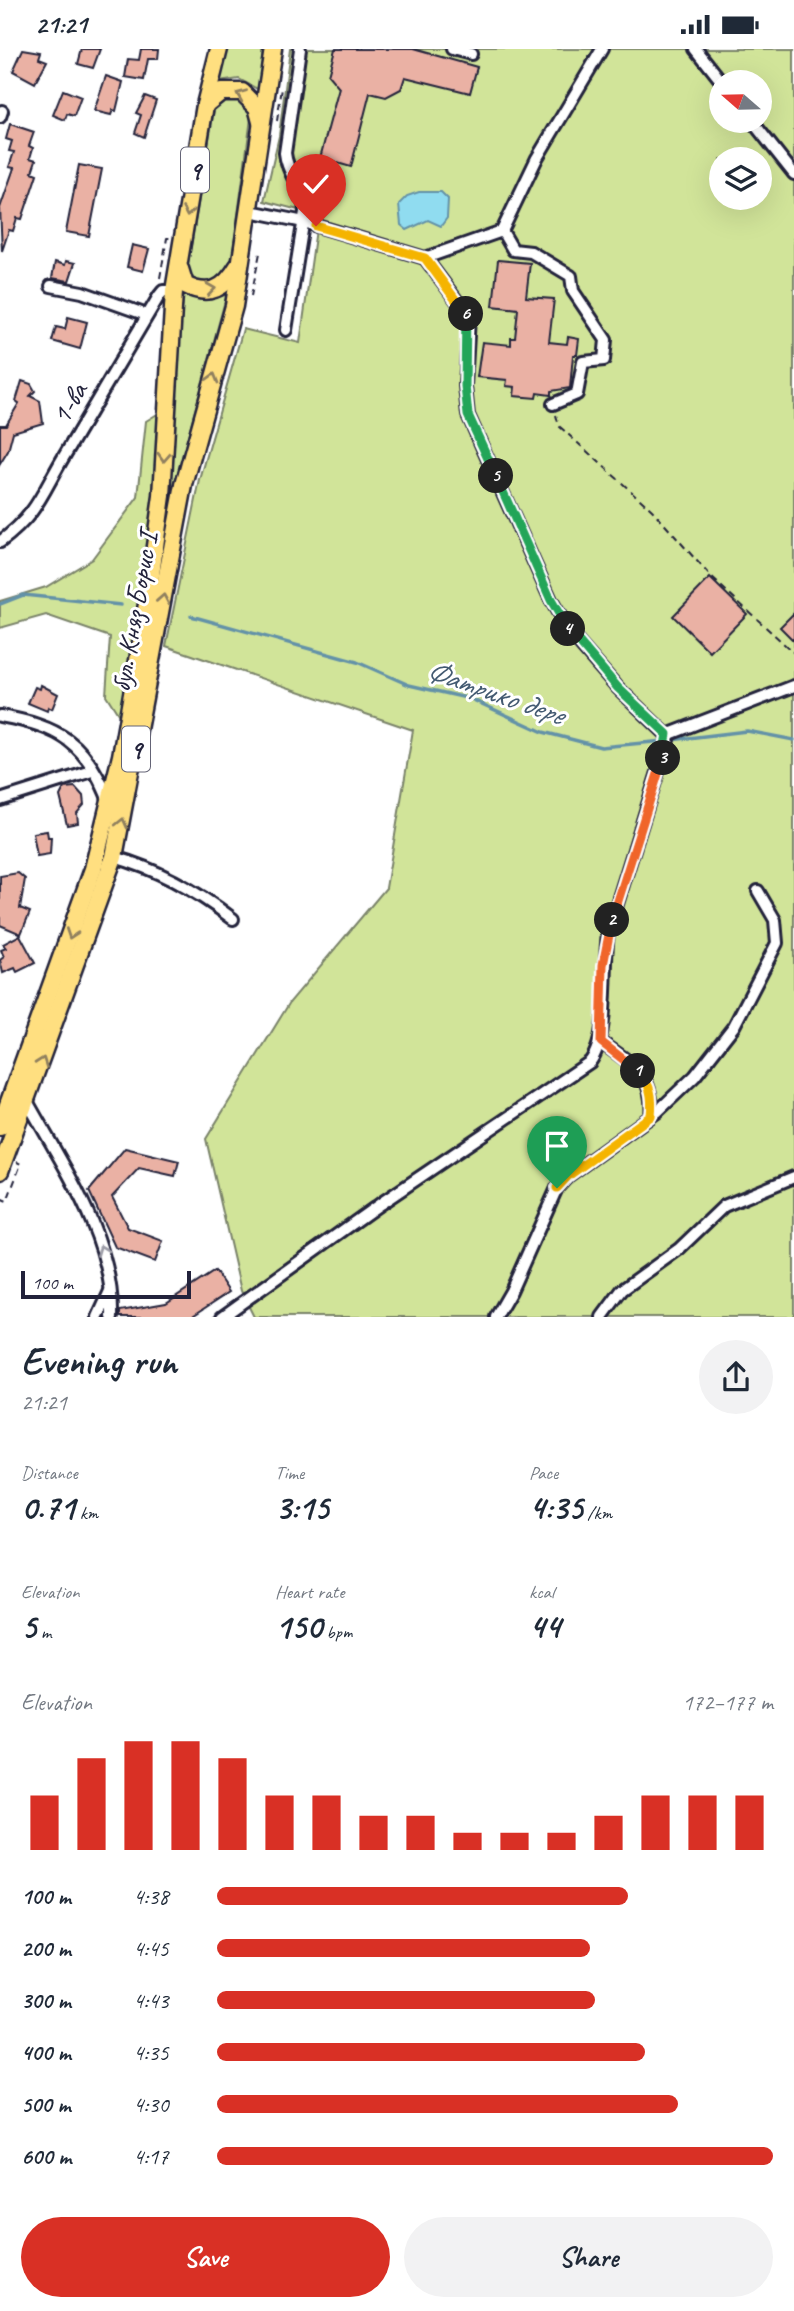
<!DOCTYPE html>
<meta charset="utf-8">
<style>
:root{--surface:#fff;--page:#f2f2f3;--text:#1f2937;--muted:#747a83;--accent:#d93025}
body{margin:0;font-family:Caveat,sans-serif;background:var(--page);color:var(--text);height:100vh;display:flex;flex-direction:column;font-size:26px;white-space:nowrap}
*{box-sizing:border-box;margin:0}
p{font-size:23px;color:var(--muted)}
.icon{flex:none;width:38px;height:38px;fill:none;stroke:currentColor;stroke-width:2;stroke-linecap:round;stroke-linejoin:round}
.map{position:relative;height:1268px;overflow:hidden}
.sheet{display:flex;flex-direction:column;background:var(--surface);flex:1}
.sheet>*{flex:none}
.needle{width:46px;rotate:290deg}
.controls{position:absolute;left:709px;top:21px;display:grid;gap:14px}
.controls a{display:grid;place-items:center;width:63px;height:63px;border-radius:50%;background:var(--surface);box-shadow:0 7px 28px #0002;font-size:35px}
.scale{position:absolute;left:21px;bottom:18px;width:170px;box-sizing:border-box;padding-left:7px;border:4px solid #22223b;border-top:0;font-size:19px;line-height:24px;white-space:nowrap;color:#22223b;-webkit-text-stroke:5px #fff;paint-order:stroke}
.pin{position:absolute;display:grid;place-items:center;width:60px;height:60px;color:#fff;margin:-72px -30px;border-radius:50% 50% 50% 0;rotate:-45deg;box-shadow:0 0 7px #0007}
.pin .icon{rotate:45deg}
.km{position:absolute;width:35px;height:35px;margin:-18px;border-radius:50%;background:#222;color:#fff;font-size:19px;line-height:35px;text-align:center}
.round{display:grid;place-items:center;flex:none;width:74px;height:74px;border-radius:37px;background:var(--page)}
.head{display:flex;align-items:center;justify-content:space-between;height:119px;padding:0 21px}
h1{font-size:38px;font-weight:700;line-height:52px}
.stats{display:grid;grid-template-columns:repeat(3,1fr);gap:10px;height:119px;padding:7px 21px}
.stats div{display:grid;align-content:center}
.stats b{font-size:35px;font-weight:700}
.stats small{font-size:19px;font-weight:400}
.stats p{font-size:19px}
.chart{height:196px;padding:14px 21px}
.chart p{display:flex;justify-content:space-between}
.chart svg{width:100%;height:126px;margin-top:7px;stroke:var(--accent);stroke-width:6}
.action{display:flex;gap:14px;margin-top:auto;padding:14px 21px}
.action a{flex:1;height:80px;border-radius:42px;background:var(--accent);color:#fff;font-size:28px;font-weight:700;line-height:80px;text-align:center}
.action a+a{background:var(--page);color:var(--text)}
ul{padding:0 21px;list-style:none;font-size:23px}
li{display:grid;grid-template-columns:112px 84px 1fr;align-items:center;height:52px}
li i{height:18px;border-radius:9px;background:var(--accent)}
.status{display:flex;justify-content:space-between;align-items:center;height:49px;padding:0 35px;background:var(--surface);direction:ltr}
.status svg{height:19px;fill:currentColor}
.map>svg:first-child{display:block}
</style>
<div class="status"><b>21:21</b><svg viewBox="0 0 49 12"><path d="M0 12V9h3v3zM5 12V6h3v6zM10 12V3h3v9zM15 12V0h3v12zM26 1h20v11H26zM47 4h2v5h-2z"/></svg></div>
<div class="map">
<svg width="794" height="1268" viewBox="0 0 794 1268">
<rect width="100%" height="100%" fill="#fff"/>
<filter id="ink" filterUnits="userSpaceOnUse"><feTurbulence type="fractalNoise" baseFrequency=".0143" numOctaves="2"/><feDisplacementMap in="SourceGraphic" scale="14" xChannelSelector="R" yChannelSelector="G"/><feConvolveMatrix kernelMatrix="1 2 1 2 8 2 1 2 1" color-interpolation-filters="sRGB"/></filter>
<g filter="url(#ink)">
<g fill="#d1e499" stroke="#7a836a" stroke-width="2" fill-rule="evenodd">
<path d="M226 0H263L259 41 239 30 219 33Z"/>
<path d="M290 0H794V1268H254L241 1242 206 1090 290 953 386 839 413 681 166 597 200 431 243 280 300 294 318 166 264 152 279 87ZM721 33H760V72H721ZM721 110H760V149H721Z"/>
<path d="M237 46 251 61V69L231 218 217 236 196 234 187 220 189 208 214 61 221 50Z"/>
<path d="M185 240 212 249 225 246 226 248 172 445 168 443 177 290Z"/>
<path d="M159 364 156 441 149 502 120 668 106 646 110 588 46 566 0 579V552L46 538 92 510 138 448 146 372Z"/>
</g>
<path fill="#90dcf0" stroke="#6492a8" stroke-width="2" d="M419 143H441L448 150 447 169 441 177 428 171 407 181 401 176 399 155 407 147Z"/>
<g fill="none" stroke-linecap="round" stroke-linejoin="round">
<g stroke="#6492a8" stroke-width="3.5">
<path d="M0 555 23 546 121 556"/>
<path d="M191 567 357 613 409 636 471 650 543 683 601 698 664 692"/>
<path d="M671 691 747 682 794 691"/>
</g>
</g>
<g fill="#eab1a4" stroke="#22223b" stroke-width="2">
<path d="M23 0 41 3 39 9 47 12 35 34 13 22Z"/>
<path d="M82 0H100L93 19 78 15Z"/>
<path d="M141 0H159L158 10H148L144 31 125 28 128 10 139 11Z"/>
<path d="M335 0H413L477 18 470 44 405 28 401 40 386 48 370 44 351 118 320 109 339 39 328 26Z"/>
<path d="M106 27 123 33 116 62 113 61 111 66 94 62Z"/>
<path d="M63 41 81 48 74 67 67 65 65 71 53 66Z"/>
<path d="M145 47 156 51 144 88 135 84 141 66 136 64Z"/>
<path d="M10 75 34 83 29 97 33 99 30 109 36 111 32 123 37 125 22 170 17 169 13 182 9 181 2 202 0 159 14 119 9 118 14 103 9 102 12 92 6 90Z"/>
<path d="M79 116 102 120 89 187 66 183Z"/>
<path d="M132 196 149 200 143 222 127 218Z"/>
<path d="M498 211 530 214 526 248 554 250 549 293 567 295 568 288 579 290 577 306H573L570 339 551 342V346L537 344 536 349 514 347 515 338 506 337 507 331 477 328 482 293 511 296V289H515L518 260 493 257Z"/>
<path d="M66 212 75 214 69 232 52 229 55 213 65 216Z"/>
<path d="M68 268 87 273 80 300 52 292 56 278 65 280Z"/>
<path d="M22 332 31 335 35 342 30 347 40 352 43 374 13 383 8 402 0 415V376H6L19 354 16 352Z"/>
<path d="M710 529 747 565 710 603 673 567Z"/>
<path d="M794 564V592L780 578Z"/>
<path d="M41 636 58 645 52 660 48 658 47 662 28 654 35 638 40 640Z"/>
<path d="M75 738 83 747 84 756 77 764 78 774 67 776 60 747 64 739Z"/>
<path d="M47 782 48 788H51L50 805 37 807 33 784Z"/>
<path d="M18 824 25 830 20 859 30 863 21 885 0 876V827Z"/>
<path d="M20 886 35 914 17 923 15 919 3 924 0 911 4 908 1 901 6 899 3 895Z"/>
<path d="M125 1099 179 1112 175 1127 139 1119 112 1148 128 1179 163 1192 155 1213 115 1198 89 1142Z"/>
<path d="M215 1222 229 1243 191 1268H120V1262L166 1254Z"/>
</g>
<g fill="none" stroke-linecap="round" stroke-linejoin="round">
<g stroke="#22223b" stroke-width="16">
<g id="minor">
<path d="M452 0 471 5"/>
<path d="M696 0 722 33"/>
<path d="M0 68 2 62"/>
<path d="M752 72 794 125"/>
<path d="M250 162 304 173 425 209 502 182 537 109 602 0"/>
<path d="M502 182 513 201 531 203 571 227 573 242 606 291 604 311 583 313 577 345 553 355"/>
<path d="M425 209 469 268 465 337 468 366 551 551 570 584 618 639 667 686 794 637"/>
<path d="M51 237 82 243 147 266"/>
<path d="M286 281 305 163C305 141 287 126 285 104L300 0"/>
<path d="M0 493C39 464 42 443 66 404 97 351 128 299 159 247L163 242H174"/>
<path d="M0 667C59 677 86 693 109 752"/>
<path d="M0 751 92 722"/>
<path d="M114 808C157 820 198 843 233 870"/>
<path d="M601 993C631 1015 655 1025 651 1067"/>
<path d="M27 1052C64 1119 114 1190 112 1268"/>
<path d="M98 1268 110 1242"/>
<path d="M222 1268 380 1155 590 1013C610 987 603 920 608 884L668 691 667 686"/>
<path d="M496 1268 511 1242 557 1139 568 1127 657 1063 695 1027 734 977 777 894 775 871 758 842"/>
<path d="M602 1268 622 1241 679 1200 724 1157 794 1128"/>
</g>
</g>
<g stroke="#22223b" stroke-width="21">
<g id="highway">
<path d="M205 56 221 43H242L257 58 261 73"/>
<path d="M180 220 185 236C210 249 225 239 238 217"/>
<path d="M0 1078 93 820 121 707 143 583 162 447 174 242 205 56 219 0"/>
<path d="M0 1122 114 808 184 436 234 257 273 0"/>
</g>
</g>
<g stroke="#22223b" stroke-width="2" stroke-dasharray="7 5" stroke-linecap="butt">
<path d="M277 72 282 39"/>
<path d="M160 229 167 189H170"/>
<path d="M251 247 260 204 257 203"/>
<path d="M556 366 559 377 652 461 711 528 794 604"/>
<path d="M0 1149 7 1152 21 1115 17 1113"/>
</g>
<use href="#minor" stroke="#fff" stroke-width="10"/>
<use href="#highway" stroke="#ffdf80" stroke-width="16"/>
</g>
<defs><path id="oneway-chevron" d="M-2-3.5L2.5 0L-2 3.5" fill="none" stroke-width="1.6" stroke-linecap="round" stroke-linejoin="round" transform="scale(1.75)"/></defs>
<g stroke="#90805e">
<use href="#oneway-chevron" transform="translate(241 46) rotate(-157)"/>
<use href="#oneway-chevron" transform="translate(188 163) rotate(100)"/>
<use href="#oneway-chevron" transform="translate(211 240) rotate(-8)"/>
<use href="#oneway-chevron" transform="translate(213 329) rotate(-74)"/>
<use href="#oneway-chevron" transform="translate(164 408) rotate(93)"/>
<use href="#oneway-chevron" transform="translate(163 550) rotate(-80)"/>
<use href="#oneway-chevron" transform="translate(122 774) rotate(-77)"/>
<use href="#oneway-chevron" transform="translate(71 885) rotate(109)"/>
<use href="#oneway-chevron" transform="translate(42 1013) rotate(-70)"/>
</g>
<use stroke="#9c9ca7" href="#oneway-chevron" transform="translate(102 1201) rotate(-111)"/>
</g>
<g fill="none" stroke-linecap="round" stroke-linejoin="round" filter="url(#ink)">
<g stroke="#fff" stroke-width="14">
<path id="split-1" d="M557 1139 568 1127 651 1067C653 1047 651 1036 638 1022"/>
</g>
<g stroke="#fff" stroke-width="14">
<path id="split-2" d="M612 871 603 916 601 993 638 1022"/>
</g>
<g stroke="#fff" stroke-width="14">
<path id="split-3" d="M612 871 663 709"/>
</g>
<g stroke="#fff" stroke-width="14">
<path id="split-4" d="M568 580 618 639 667 685 663 709"/>
</g>
<g stroke="#fff" stroke-width="14">
<path id="split-5" d="M496 427 551 551 568 580"/>
</g>
<g stroke="#fff" stroke-width="14">
<path id="split-6" d="M466 265 465 337 468 366 496 427"/>
</g>
<g stroke="#fff" stroke-width="14">
<path id="split-7" d="M316 177 425 209 466 265"/>
</g>
<use href="#split-1" stroke="#f5b400" stroke-width="9"/>
<use href="#split-2" stroke="#f0652b" stroke-width="9"/>
<use href="#split-3" stroke="#f0652b" stroke-width="9"/>
<use href="#split-4" stroke="#22a559" stroke-width="9"/>
<use href="#split-5" stroke="#22a559" stroke-width="9"/>
<use href="#split-6" stroke="#22a559" stroke-width="9"/>
<use href="#split-7" stroke="#f5b400" stroke-width="9"/>
</g>
<g text-anchor="middle" dominant-baseline="central" stroke-width="6" stroke-linejoin="round" paint-order="stroke">
<g fill="#fff" stroke="#646476" stroke-width="2">
<rect x="181" y="98.5" width="28" height="45" rx="5"/>
<rect x="122" y="677.5" width="28" height="45" rx="5"/>
</g>
<g font-size="26" font-weight="bold" fill="#22223b">
<text x="195" y="121">9</text>
<text x="136" y="700">9</text>
</g>
<g font-size="28" fill="#22223b" stroke="#fff">
<text transform="translate(69 354) rotate(-59)">1-ва</text>
<text transform="translate(134 563) rotate(-80)">бул. Княз Борис I</text>
</g>
<g font-size="30" font-style="italic" fill="#435a71" stroke="#fff">
<text transform="translate(495 643) rotate(19)">Фатрико дере</text>
</g>
</g>
</svg>
<div class="controls">
<a><svg class="needle" viewBox="-14 -14 28 28"><path d="M0-13l5 13h-10z" fill="#e53935"/><path d="M0 13l5-13h-10z" fill="#747a83"/></svg></a>
<a><svg class="icon" aria-label="layers" viewBox="0 0 24 24"><path d="M12 4l9 5-9 5-9-5zM3 14l9 5 9-5"/></svg></a>
</div>
<div class="scale">100 m</div>
<div class="pin" style="left:557px;top:1139px;background:#1e9e55"><svg class="icon" aria-label="arrive" viewBox="0 0 24 24"><path d="M6 21V4h12l-3 4 3 4H6"/></svg></div>
<div class="pin" style="left:316px;top:177px;background:#d93025"><svg class="icon" aria-label="check" viewBox="0 0 24 24"><path d="M5 12l5 5 9-10"/></svg></div>
<b class="km" style="left:638px;top:1022px">1</b>
<b class="km" style="left:612px;top:871px">2</b>
<b class="km" style="left:663px;top:709px">3</b>
<b class="km" style="left:568px;top:580px">4</b>
<b class="km" style="left:496px;top:427px">5</b>
<b class="km" style="left:466px;top:265px">6</b>
</div>
<section class="sheet">
<div class="head"><div><h1>Evening run</h1><p>21:21</p></div><a class="round"><svg class="icon" aria-label="share" viewBox="0 0 24 24"><path d="M12 15V3M7 8l5-5 5 5M5 13v7h14v-7"/></svg></a></div>
<div class="stats">
<div><p>Distance</p><b>0.71<small> km</small></b></div>
<div><p>Time</p><b>3:15</b></div>
<div><p>Pace</p><b>4:35<small> /km</small></b></div>
</div>
<div class="stats">
<div><p>Elevation</p><b>5<small> m</small></b></div>
<div><p>Heart rate</p><b>150<small> bpm</small></b></div>
<div><p>kcal</p><b>44</b></div>
</div>
<div class="chart"><p><span>Elevation</span>172–177 m</p>
<svg viewBox="0 0 160 44" preserveAspectRatio="none"><path d="M5 44V25M15 44V12M25 44V6M35 44V6M45 44V12M55 44V25M65 44V25M75 44V32M85 44V32M95 44V38M105 44V38M115 44V38M125 44V32M135 44V25M145 44V25M155 44V25"/></svg>
</div>
<ul>
<li><b>100 m</b>4:38<i style="width:74%"></i></li>
<li><b>200 m</b>4:45<i style="width:67%"></i></li>
<li><b>300 m</b>4:43<i style="width:68%"></i></li>
<li><b>400 m</b>4:35<i style="width:77%"></i></li>
<li><b>500 m</b>4:30<i style="width:83%"></i></li>
<li><b>600 m</b>4:17<i style="width:100%"></i></li>
</ul>
<div class="action"><a>Save</a><a>Share</a></div>
</section>
